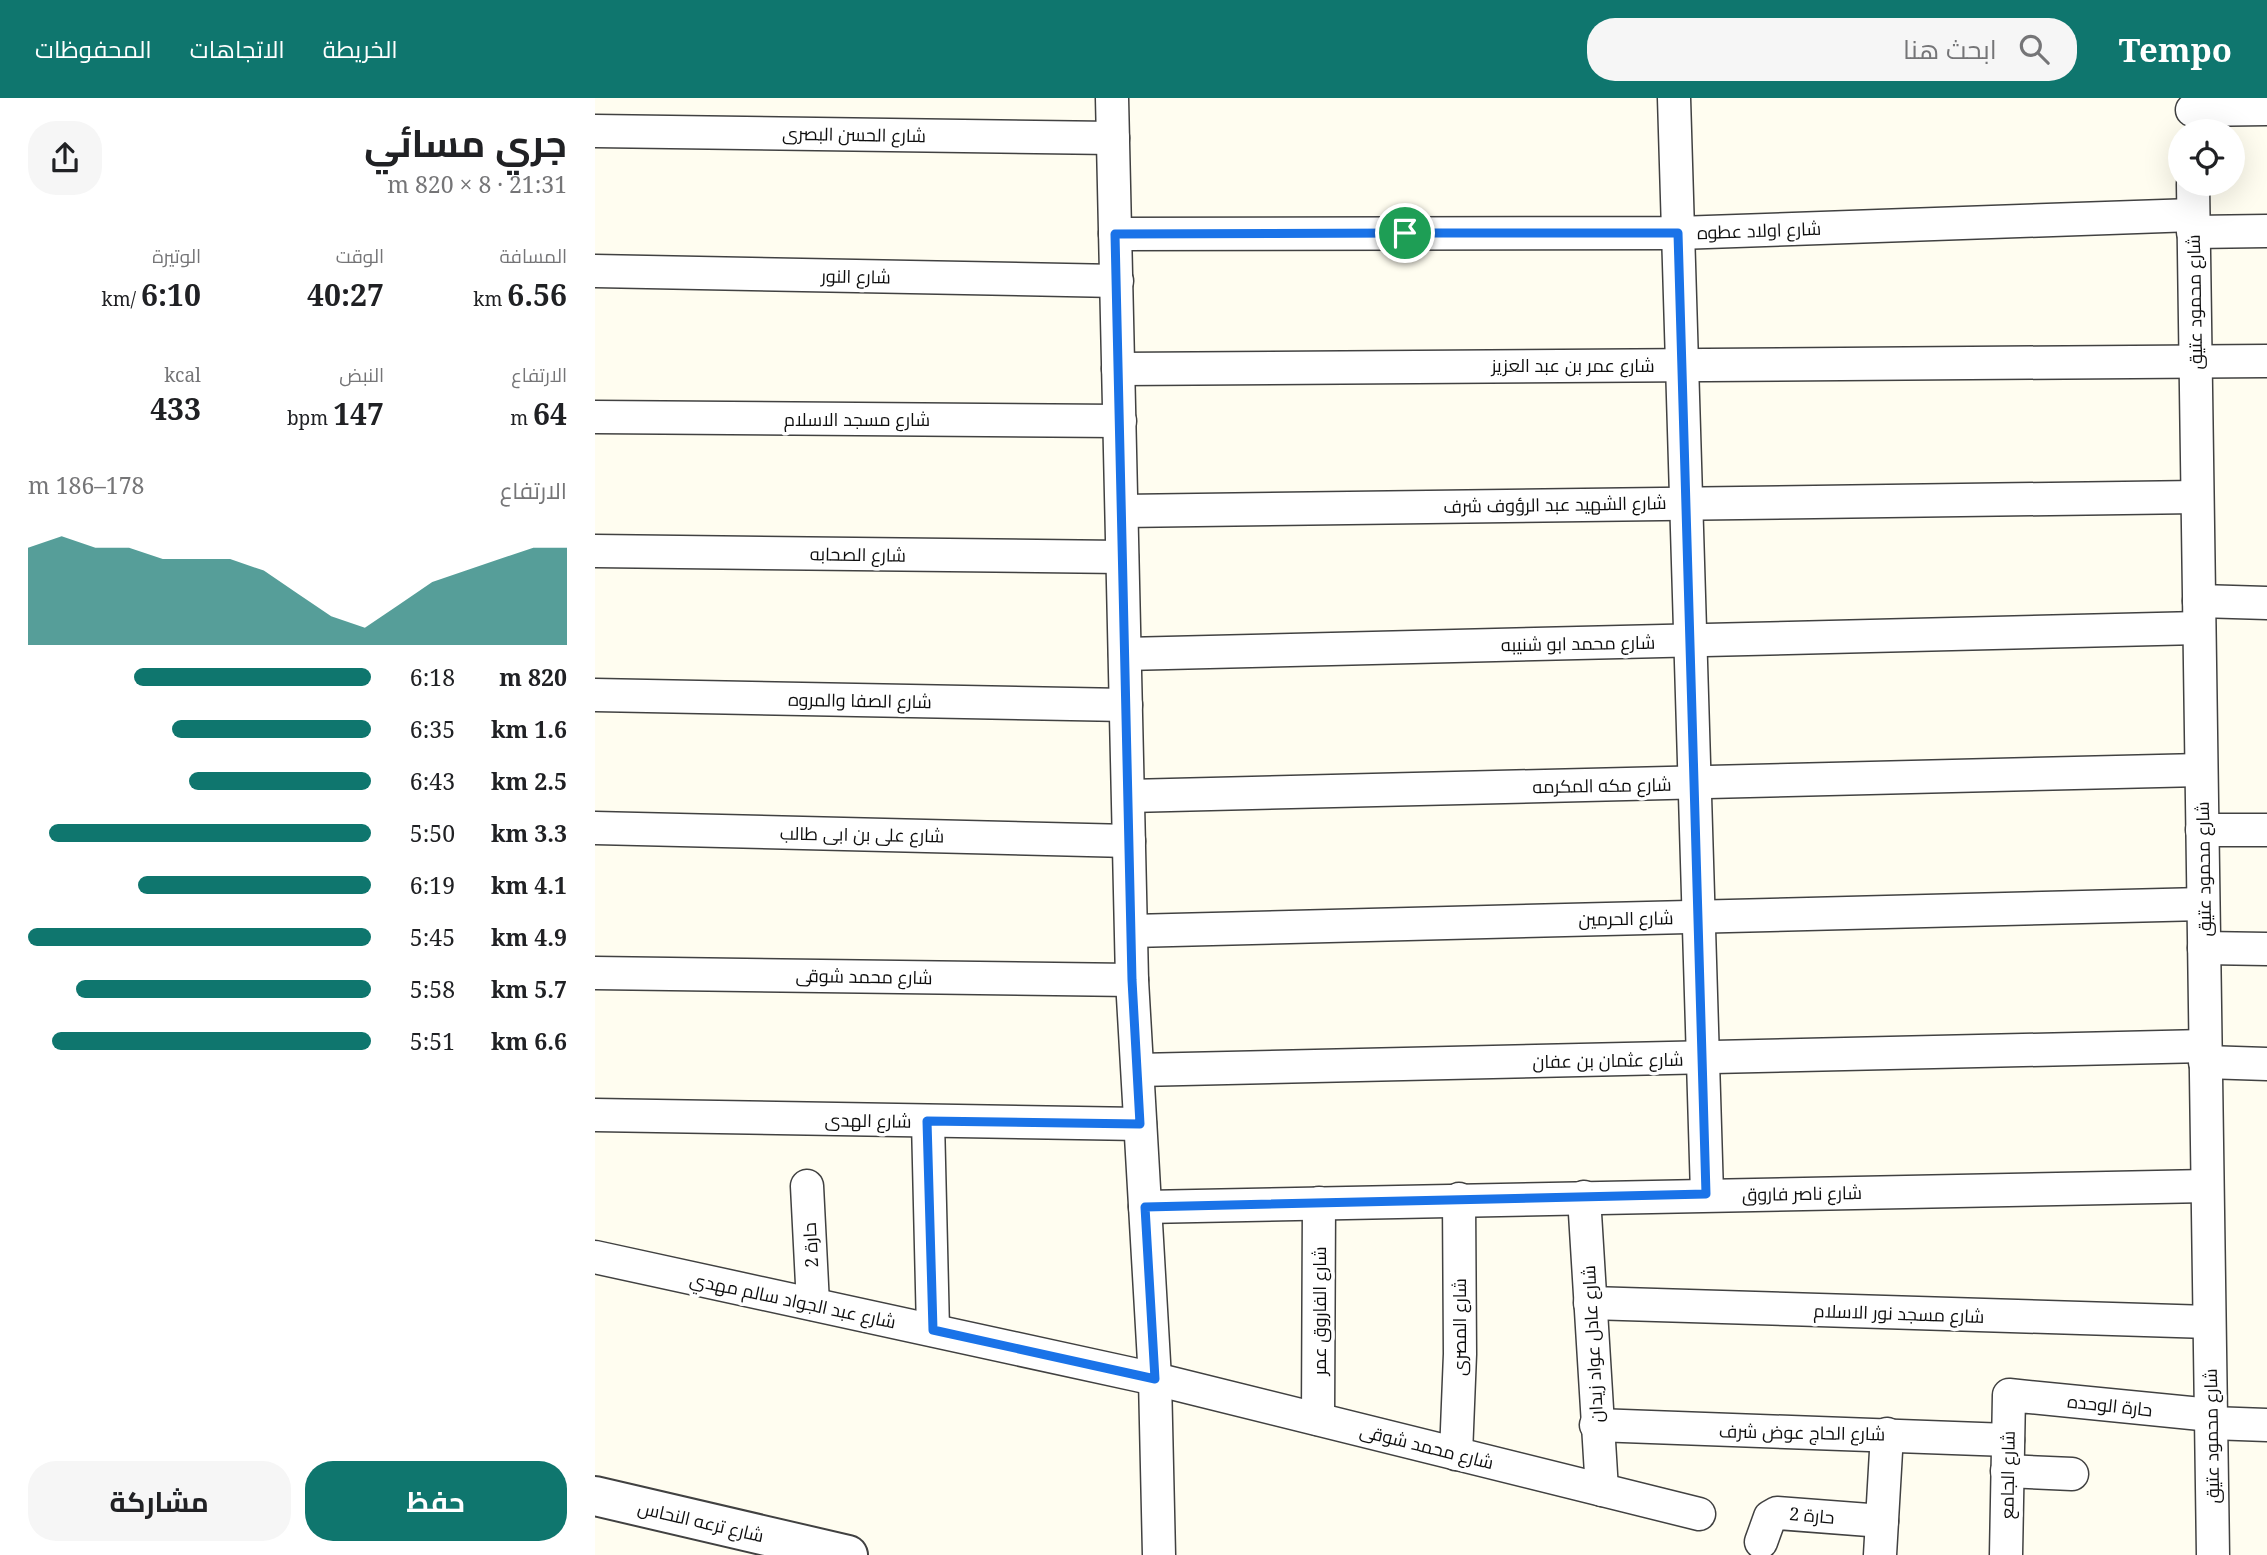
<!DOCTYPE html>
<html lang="ar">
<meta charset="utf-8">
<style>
:root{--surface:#fff;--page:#f6f6f6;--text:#202124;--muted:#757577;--accent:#0f766e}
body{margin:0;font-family:"Noto Serif",Cairo,serif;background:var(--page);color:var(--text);direction:rtl;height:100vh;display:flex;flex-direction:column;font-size:26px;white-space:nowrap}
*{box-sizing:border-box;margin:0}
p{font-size:23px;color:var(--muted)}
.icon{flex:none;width:38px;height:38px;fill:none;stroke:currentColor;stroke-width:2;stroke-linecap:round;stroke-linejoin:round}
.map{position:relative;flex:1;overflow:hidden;direction:ltr}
.details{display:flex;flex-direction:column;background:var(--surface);width:595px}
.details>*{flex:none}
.buttons{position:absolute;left:1573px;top:21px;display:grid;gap:14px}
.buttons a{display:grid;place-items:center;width:77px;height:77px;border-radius:50%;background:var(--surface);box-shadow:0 7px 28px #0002;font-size:35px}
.pin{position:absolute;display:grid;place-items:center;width:60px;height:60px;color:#fff;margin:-30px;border:4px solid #fff;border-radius:50%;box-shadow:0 2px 7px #0007}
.round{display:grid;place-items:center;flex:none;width:74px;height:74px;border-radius:28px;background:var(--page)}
.summary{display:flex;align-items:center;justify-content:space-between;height:119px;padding:0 28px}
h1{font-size:38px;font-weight:700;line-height:52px}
.figures{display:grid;grid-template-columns:repeat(3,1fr);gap:10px;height:119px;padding:7px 28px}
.figures div{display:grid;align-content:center}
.figures b{font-size:30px;font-weight:700}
.figures small{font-size:19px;font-weight:400}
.figures p{font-size:19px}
.chart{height:196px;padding:14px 28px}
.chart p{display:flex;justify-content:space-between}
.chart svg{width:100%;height:126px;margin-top:7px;fill:var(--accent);opacity:.7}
.action{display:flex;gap:14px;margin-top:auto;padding:14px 28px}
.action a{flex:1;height:80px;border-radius:28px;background:var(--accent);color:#fff;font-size:28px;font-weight:700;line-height:80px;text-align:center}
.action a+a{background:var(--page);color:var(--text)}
ul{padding:0 28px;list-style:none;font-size:23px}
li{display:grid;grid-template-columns:112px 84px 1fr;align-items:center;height:52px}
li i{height:18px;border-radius:9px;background:var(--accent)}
header{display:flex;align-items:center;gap:42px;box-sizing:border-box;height:98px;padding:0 35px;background:var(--accent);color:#fff}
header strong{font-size:33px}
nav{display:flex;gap:38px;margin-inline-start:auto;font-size:24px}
.search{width:490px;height:63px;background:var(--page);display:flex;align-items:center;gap:18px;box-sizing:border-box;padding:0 24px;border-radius:28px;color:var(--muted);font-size:26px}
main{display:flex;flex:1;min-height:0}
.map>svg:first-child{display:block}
</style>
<header>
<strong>Tempo</strong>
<div class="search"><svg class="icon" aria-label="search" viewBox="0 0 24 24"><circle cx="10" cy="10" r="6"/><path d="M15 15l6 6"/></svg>ابحث هنا</div>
<nav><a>الخريطة</a><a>الاتجاهات</a><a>المحفوظات</a></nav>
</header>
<main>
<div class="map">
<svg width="1672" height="1457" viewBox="0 0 1672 1457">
<rect width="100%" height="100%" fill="#fffdf0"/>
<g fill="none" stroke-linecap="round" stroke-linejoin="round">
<g stroke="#414141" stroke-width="35">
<g id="minor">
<path d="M517 0 537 882 560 1281 564 1457"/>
<path d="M1079 0 1112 1096"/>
<path d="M1597 12 1672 11"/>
<path d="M0 33 518 40"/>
<path d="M1598 86 1618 1457"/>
<path d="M1598 134 1672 133"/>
<path d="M520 136 1083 135 1598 117"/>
<path d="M0 173 522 183"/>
<path d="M523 271 1672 263"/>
<path d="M0 319 525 323"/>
<path d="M527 413 1602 399"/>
<path d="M0 453 527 459"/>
<path d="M1604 503 1672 505"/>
<path d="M530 556 1604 530"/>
<path d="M0 597 531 607"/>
<path d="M534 698 1606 672"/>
<path d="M0 730 534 743"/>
<path d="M1607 732H1672"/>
<path d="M537 833 1608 806"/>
<path d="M1609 850 1672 851"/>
<path d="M0 875 537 882"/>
<path d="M1610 964 1672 966"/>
<path d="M543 972 1610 948"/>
<path d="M0 1017 545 1026"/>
<path d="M333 1023 338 1232"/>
<path d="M212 1088 218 1206"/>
<path d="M989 1099 1007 1392"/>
<path d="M550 1109 1612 1088"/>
<path d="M0 1159 560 1281 1104 1416"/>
<path d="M995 1205 1614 1224"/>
<path d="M723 1321 724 1105"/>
<path d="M1616 1325 1672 1327"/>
<path d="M1001 1327 1413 1342"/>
<path d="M861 1356 865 1256 864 1101"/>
<path d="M1412 1373 1477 1376"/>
<path d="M1166 1444 1175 1419 1182 1415 1287 1423"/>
<path d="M1285 1457 1292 1336"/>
<path d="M1411 1457 1414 1297 1616 1317"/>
</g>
</g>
<g stroke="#414141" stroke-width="42">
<path id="tertiary" d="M0 1398 253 1457"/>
</g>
<use href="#minor" stroke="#fff" stroke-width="32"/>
<use href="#tertiary" stroke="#fff" stroke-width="38"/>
</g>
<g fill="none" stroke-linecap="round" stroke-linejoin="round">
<g stroke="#fff" stroke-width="14">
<path id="route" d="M810 135H1083L1111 1096 550 1109 560 1281 338 1232 332 1023 545 1026 537 882 520 136Z"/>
</g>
<use href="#route" stroke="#1a73e8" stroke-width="9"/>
</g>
<g text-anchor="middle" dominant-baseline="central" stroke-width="7" stroke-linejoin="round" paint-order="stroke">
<g font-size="18" fill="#0e0e0e" stroke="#fff">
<text transform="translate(259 36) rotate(1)">شارع الحسن البصرى</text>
<text transform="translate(1164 132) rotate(-2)">شارع اولاد عطوه</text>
<text transform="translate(261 178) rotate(1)">شارع النور</text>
<text transform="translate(1599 204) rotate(-91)">شارع محمود عتيق</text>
<text x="978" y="267">شارع عمر بن عبد العزيز</text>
<text x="262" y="321">شارع مسجد الاسلام</text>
<text transform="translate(960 406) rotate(-1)">شارع الشهيد عبد الرؤوف شرف</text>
<text transform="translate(263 456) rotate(1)">شارع الصحابه</text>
<text transform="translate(983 545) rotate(-1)">شارع محمد ابو شنيبه</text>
<text transform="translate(265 602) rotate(1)">شارع الصفا والمروه</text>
<text transform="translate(1007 687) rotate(-1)">شارع مكه المكرمه</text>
<text transform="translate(267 736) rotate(1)">شارع على بن ابى طالب</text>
<text transform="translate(1608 771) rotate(-91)">شارع محمود عتيق</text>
<text transform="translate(1031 820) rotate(-1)">شارع الحرمين</text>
<text transform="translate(269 878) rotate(1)">شارع محمد شوقى</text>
<text transform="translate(1013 962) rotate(-1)">شارع عثمان بن عفان</text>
<text transform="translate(273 1022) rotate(1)">شارع الهدى</text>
<text transform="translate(1207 1095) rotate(-1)">شارع ناصر فاروق</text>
<text transform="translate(215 1147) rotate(-93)">حارة 2</text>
<text transform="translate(198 1202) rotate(12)">شارع عبد الجواد سالم مهدي</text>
<text transform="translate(724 1213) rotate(-90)">شارع الفاروق عمر</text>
<text transform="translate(1304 1215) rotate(2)">شارع مسجد نور الاسلام</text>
<text transform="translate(864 1229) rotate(-90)">شارع المصرى</text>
<text transform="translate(997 1246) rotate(-93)">شارع عادل عواد زيدان</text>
<text transform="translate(1515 1307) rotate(6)">حارة الوحده</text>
<text transform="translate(1207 1334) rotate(1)">شارع الحاج عوض شرف</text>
<text transform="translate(1616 1338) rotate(-91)">شارع محمود عتيق</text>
<text transform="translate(832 1348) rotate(14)">شارع محمد شوقى</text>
<text transform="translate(1412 1377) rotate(-89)">شارع الجامع</text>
<text transform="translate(1217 1417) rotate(5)">حارة 2</text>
<text transform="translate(106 1423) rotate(13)">شارع ترعه النحاس</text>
</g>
</g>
</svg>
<div class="buttons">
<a><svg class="icon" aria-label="locate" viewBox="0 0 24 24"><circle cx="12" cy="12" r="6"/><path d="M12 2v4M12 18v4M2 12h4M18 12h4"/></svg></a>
</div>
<div class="pin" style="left:810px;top:135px;background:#1e9e55"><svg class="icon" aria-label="arrive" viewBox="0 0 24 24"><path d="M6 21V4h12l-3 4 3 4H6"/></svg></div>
</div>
<section class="details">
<div class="summary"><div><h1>جري مسائي</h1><p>21:31 · 8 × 820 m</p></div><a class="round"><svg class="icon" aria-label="share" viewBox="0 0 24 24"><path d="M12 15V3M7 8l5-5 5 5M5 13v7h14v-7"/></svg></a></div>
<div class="figures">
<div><p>المسافة</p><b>6.56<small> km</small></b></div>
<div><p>الوقت</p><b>40:27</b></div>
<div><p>الوتيرة</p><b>6:10<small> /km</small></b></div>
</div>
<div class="figures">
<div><p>الارتفاع</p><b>64<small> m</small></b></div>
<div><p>النبض</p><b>147<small> bpm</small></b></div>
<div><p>kcal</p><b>433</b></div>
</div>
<div class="chart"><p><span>الارتفاع</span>178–186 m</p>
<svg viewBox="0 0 160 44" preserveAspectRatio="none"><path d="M0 44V10L10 6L20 10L30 10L40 14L50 14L60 14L70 18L80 26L90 34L100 38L110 30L120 22L130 18L140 14L150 10L160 10V44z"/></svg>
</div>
<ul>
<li><b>820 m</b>6:18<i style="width:69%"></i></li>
<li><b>1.6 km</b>6:35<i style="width:58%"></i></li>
<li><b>2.5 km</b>6:43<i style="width:53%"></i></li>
<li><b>3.3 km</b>5:50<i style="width:94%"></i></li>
<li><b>4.1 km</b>6:19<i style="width:68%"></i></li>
<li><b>4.9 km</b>5:45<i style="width:100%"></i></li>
<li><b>5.7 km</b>5:58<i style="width:86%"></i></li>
<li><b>6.6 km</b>5:51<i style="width:93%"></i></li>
</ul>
<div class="action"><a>حفظ</a><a>مشاركة</a></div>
</section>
</main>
